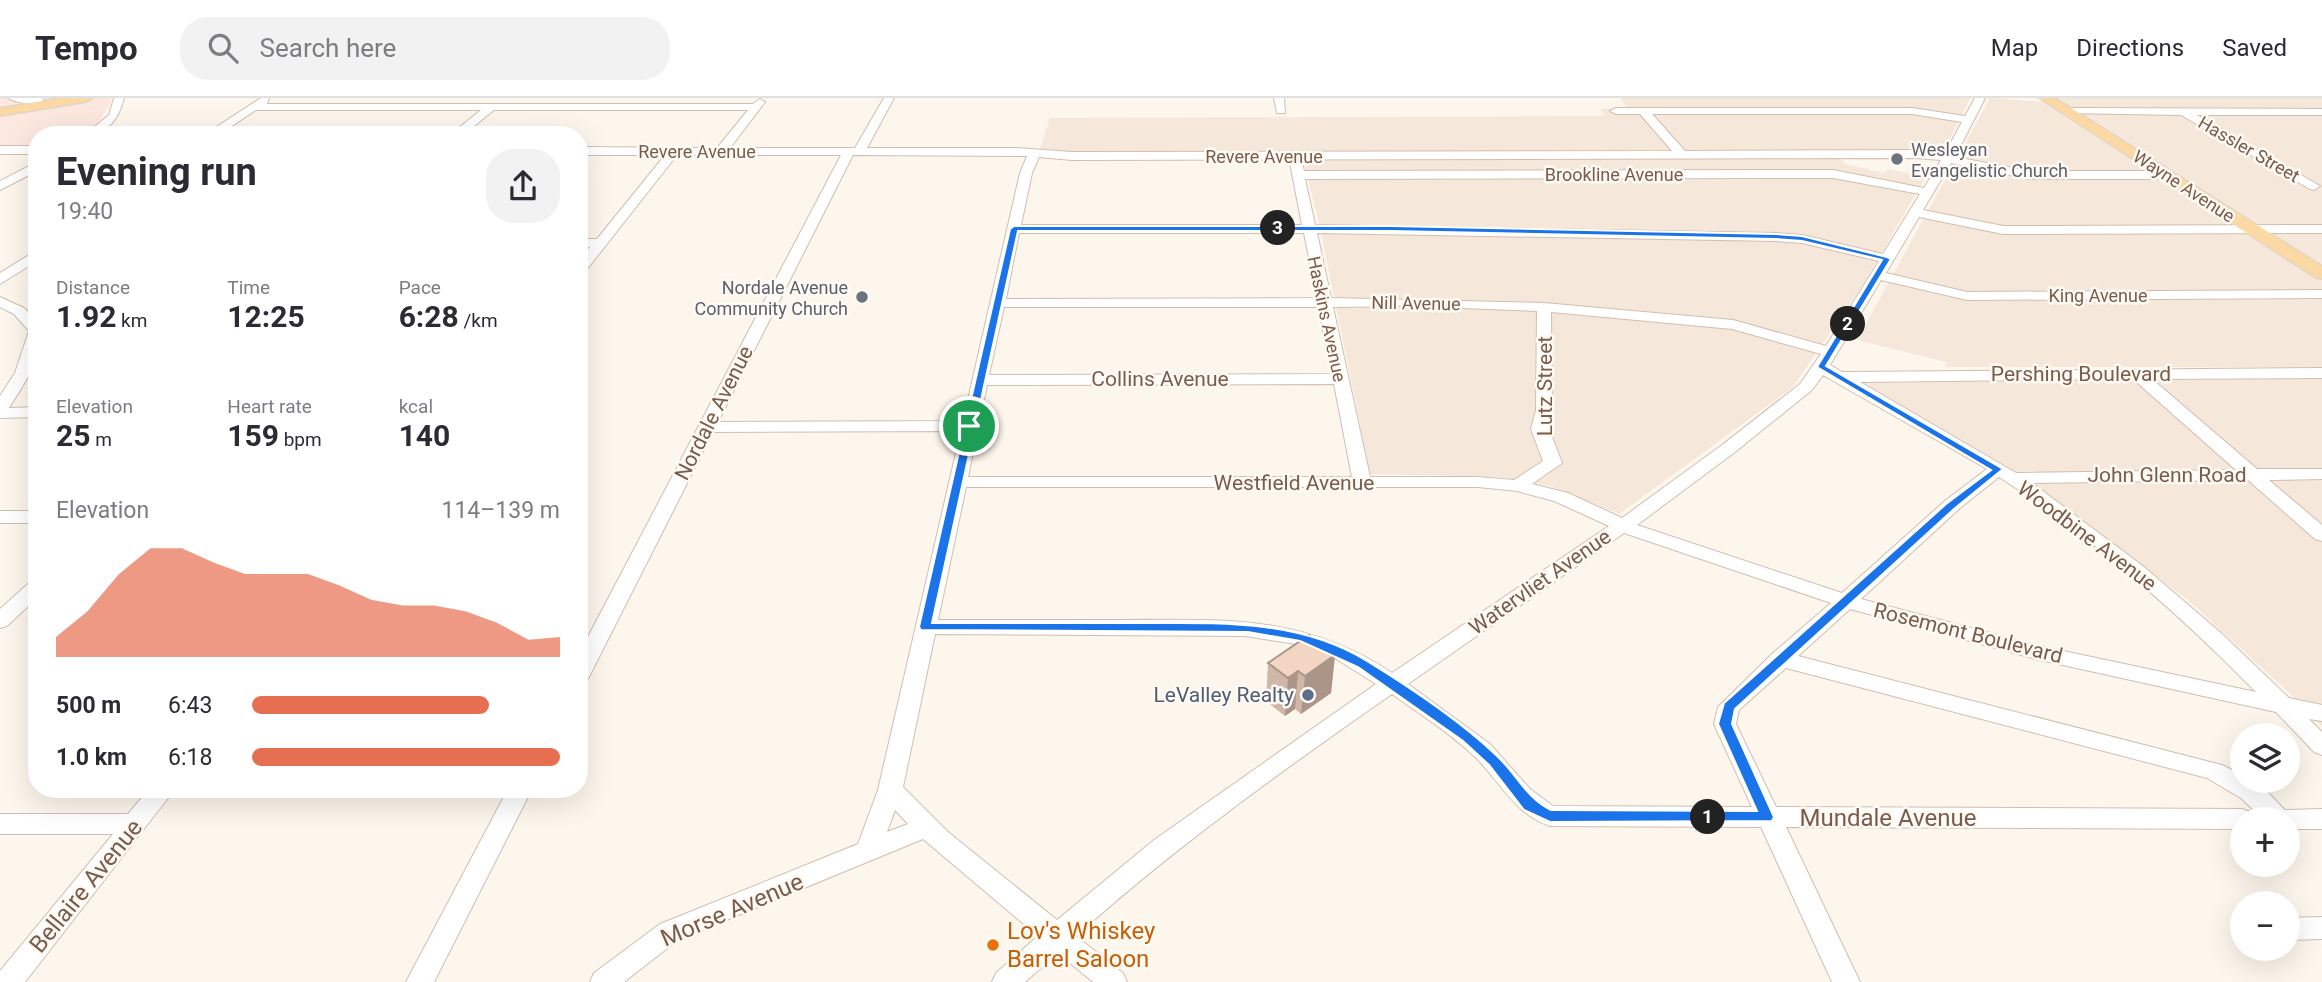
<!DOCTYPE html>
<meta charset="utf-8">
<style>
:root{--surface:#fff;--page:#f2f2f3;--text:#2b2b33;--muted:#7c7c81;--line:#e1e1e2;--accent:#e76f51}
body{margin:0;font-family:Roboto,sans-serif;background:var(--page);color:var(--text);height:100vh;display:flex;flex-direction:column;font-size:26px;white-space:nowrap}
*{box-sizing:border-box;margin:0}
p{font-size:23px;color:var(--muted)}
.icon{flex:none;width:38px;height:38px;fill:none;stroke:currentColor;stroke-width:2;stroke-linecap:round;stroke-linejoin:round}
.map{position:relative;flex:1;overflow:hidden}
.drawer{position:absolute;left:28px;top:28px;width:560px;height:672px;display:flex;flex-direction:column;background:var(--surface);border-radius:28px;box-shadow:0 7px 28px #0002}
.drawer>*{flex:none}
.buttons{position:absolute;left:2230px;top:625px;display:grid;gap:14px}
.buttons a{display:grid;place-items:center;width:70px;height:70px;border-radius:50%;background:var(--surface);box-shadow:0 7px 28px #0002;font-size:35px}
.pin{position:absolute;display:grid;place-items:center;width:60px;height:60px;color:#fff;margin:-30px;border:4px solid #fff;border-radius:50%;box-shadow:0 2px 7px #0007}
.km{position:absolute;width:35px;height:35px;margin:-18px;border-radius:50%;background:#222;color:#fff;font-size:19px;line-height:35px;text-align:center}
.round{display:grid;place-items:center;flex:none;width:74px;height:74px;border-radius:28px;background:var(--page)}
.head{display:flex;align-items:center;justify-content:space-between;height:119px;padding:0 28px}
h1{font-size:38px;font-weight:700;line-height:52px}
.metrics{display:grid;grid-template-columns:repeat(3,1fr);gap:10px;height:119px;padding:7px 28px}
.metrics div{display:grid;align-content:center}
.metrics b{font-size:30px;font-weight:700}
.metrics small{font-size:19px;font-weight:400}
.metrics p{font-size:19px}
.chart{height:196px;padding:14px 28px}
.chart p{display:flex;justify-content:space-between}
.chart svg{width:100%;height:126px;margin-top:7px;fill:var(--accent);opacity:.7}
ul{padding:0 28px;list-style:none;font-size:23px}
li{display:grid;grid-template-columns:112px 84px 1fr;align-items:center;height:52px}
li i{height:18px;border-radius:9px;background:var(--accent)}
header{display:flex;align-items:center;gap:42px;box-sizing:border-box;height:98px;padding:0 35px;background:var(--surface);border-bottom:2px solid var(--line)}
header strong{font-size:33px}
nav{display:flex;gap:38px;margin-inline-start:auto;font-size:24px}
.search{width:490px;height:63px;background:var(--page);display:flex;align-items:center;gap:18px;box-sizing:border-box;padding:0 24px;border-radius:28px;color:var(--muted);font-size:26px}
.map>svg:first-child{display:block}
</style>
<header>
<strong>Tempo</strong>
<div class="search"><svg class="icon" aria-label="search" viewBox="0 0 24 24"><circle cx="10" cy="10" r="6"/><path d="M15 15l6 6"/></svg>Search here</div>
<nav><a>Map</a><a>Directions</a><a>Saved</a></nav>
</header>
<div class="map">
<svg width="2322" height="884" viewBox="0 0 2322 884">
<rect width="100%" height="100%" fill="#fdf6ec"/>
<g fill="#f5e8da">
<path d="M1621 0H1970L1943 54H1062L1040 51 1050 20 1605 18 1600 11 1627 10Z"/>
<path d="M1990 0 2045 4 2322 181V269H1945L1946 264 1857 242Z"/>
<path d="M2047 0H2322V179Z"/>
<path d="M1839 60 1845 66 1884 75 1888 71 1926 79 1863 186 1793 289 1619 416 1550 388 1502 379 1370 376 1319 125 1303 61Z"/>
<path d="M2322 280V629L2284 590 2188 502 2031 384 1862 285Z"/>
</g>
<path fill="#fde8e0" d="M0 0H111L110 6 97 26 81 37H37V48H0Z"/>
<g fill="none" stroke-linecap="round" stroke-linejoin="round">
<g stroke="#d1beb0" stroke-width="2">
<g id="minor">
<path d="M8 0H43L44 2C36 8 16 5 8 0Z"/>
<path d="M114 0H124C119 20 108 37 85 37L109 17Z"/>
<path d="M261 0H269L267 6H753L760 1 765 4 730 50H855L884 0H894L867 50H1017L1072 54 1672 53 1640 16H1616L1610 13 1616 10H1912L1965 18 1975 0H1985L1955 59 2029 73H2166L2172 77 2166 81H2029L1951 65 1923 112 2003 128 2322 127V135L2003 136 1919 119 1886 175 1967 194 2322 192V200L1967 202 1881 182 1830 267 1842 274 2322 270V280L2152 281 2257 371H2322V381L2269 382 2322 427V443L2315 441 2248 382 2032 385 2144 469 2221 535 2289 600 2322 607V623L2309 621 2322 634V657L2314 654 2276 614 2040 562 1850 511 1798 558 2222 667 2242 677V682C2261 682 2272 700 2285 712L2322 711V731H2287V721H2263L2241 700 2207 680 1786 570 1739 612 1736 626 1776 709 2242 711 2251 714 2254 721H2242V731L1786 729 1860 884H1832L1761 729 1550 728C1514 716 1501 684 1475 659 1450 635 1420 616 1392 596 1283 672 1175 749 1076 838L1123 875 1127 884H1093L1058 855 1025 884H992L996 875 1038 838 923 741 678 842 624 884H590L594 875 660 826 858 746 878 692 961 333 713 334 590 577 587 582 579 585V556L841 57H677L584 175 579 176V163L590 149H579V141H597L665 57H579V49L717 50 748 12H494L463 37H450L481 12H256L218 37H204ZM1652 16H1912L1962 24 1945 55 1916 52 1685 53ZM853 57 1027 58 1020 75 963 323 718 324ZM1039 59 1072 62 1916 60 1941 62 1924 90 1833 72 1304 73 1302 65 1296 61 1290 65 1302 127H1021L1032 75ZM1833 80 1920 96 1883 156 1802 137 1776 135 1315 127 1305 81ZM1019 135H1304L1317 200 1006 201ZM1317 135 1776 143 1802 145 1879 163 1826 248 1733 222 1544 205 1331 200ZM1412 208 1537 213 1536 312 1531 331 1543 363 1514 382 1478 379H1370L1333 209ZM1004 209H1318L1332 276 989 277ZM1551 214 1732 231 1821 256 1800 286 1722 347 1622 420 1568 395 1532 386 1562 365 1549 331 1552 312ZM1823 277 1987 371 1946 402 1842 495 1637 427 1735 354 1812 292ZM2133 281 2236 372 2016 375 1860 284ZM1334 286 1352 379H968L987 287ZM1999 379C2092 439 2178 515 2256 594L2040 548 1861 501 1960 410ZM966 389H1478L1517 393 1554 403 1609 428 1392 575C1303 515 1221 522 1120 522 1059 522 998 522 938 522ZM1624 435 1831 505 1772 556 1718 609 1714 626 1752 709 1553 708 1530 691 1490 646 1408 586ZM935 536 1245 538 1303 547 1330 557 1376 586 1154 742 1057 822 948 734 903 689ZM895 712 908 726 887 734Z"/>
<path d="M1274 0H1284L1285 15H1277Z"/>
<path d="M2068 10 2322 11V17H2197L2320 88 2314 92 2310 91 2181 17 2064 15 2062 13Z"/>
<rect x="0" y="48" width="37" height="8"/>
<path d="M37 64V73L0 92V83Z"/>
<path d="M37 152V163L0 186V175Z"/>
<path d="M0 199 24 210 37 223C37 268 33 272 9 310L37 309V319L0 320V298L15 275 29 233 14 216 0 209Z"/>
<rect x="0" y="413" width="37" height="12"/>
<path d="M37 483V500L7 528 0 530V511L30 484Z"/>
<path d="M149 691H175L25 884H0V873L113 736H0V716H128Z"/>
<path d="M508 691H532L434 884H406Z"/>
<path d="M2322 819V841L2287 842V820Z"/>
</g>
</g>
<g stroke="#dad1cd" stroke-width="2">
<g id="major">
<path d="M61 0H93L86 4 0 18V10Z"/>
<path d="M2039 0H2055L2322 168V181L2316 180Z"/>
</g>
</g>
<use href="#minor" fill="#fff" fill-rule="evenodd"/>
<use href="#major" fill="#fbd9a5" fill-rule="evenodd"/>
</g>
<path fill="#d1b7a8" d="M1335 557 1331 595 1301 616 1295 611 1285 618 1266 603 1268 565Z"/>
<g fill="#aa9588">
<path d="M1335 557 1331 595 1301 616 1305 578Z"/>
<path d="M1298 573 1295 611 1285 618 1288 580Z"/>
</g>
<path fill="#f3d5c3" stroke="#aa9588" stroke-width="2" d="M1309 537 1335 557 1305 578 1298 573 1288 580 1268 565Z"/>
<path fill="#1a73e8" stroke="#fff" stroke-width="2" fill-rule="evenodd" d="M1014 128H1391L1776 136 1802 138 1887 159 1891 161 1826 268 2003 371 1954 411 1735 611 1732 626 1774 719 1772 723 1550 724 1524 712 1489 667 1463 643 1358 569 1300 543 1248 534 921 532 919 529 1010 131ZM1018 133H1391L1776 141 1802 143 1882 162 1817 269 1991 372 1946 406 1724 605 1718 626 1757 713 1551 712C1525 699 1517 676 1496 657 1458 621 1411 590 1367 563 1293 517 1202 526 1119 525 1057 525 995 525 932 525Z"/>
<g fill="#6b7280" stroke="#fffaf3" stroke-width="2.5">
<circle cx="1897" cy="61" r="7"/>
<circle cx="862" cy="199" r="7"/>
</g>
<circle fill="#5c6f8a" stroke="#fffaf3" stroke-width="2.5" cx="1308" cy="597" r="7"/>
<circle fill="#e8710a" stroke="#fffaf3" stroke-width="2.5" cx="993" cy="847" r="7"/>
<g text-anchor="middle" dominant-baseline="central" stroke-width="5" stroke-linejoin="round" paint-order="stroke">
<g font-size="18" fill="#5b616d" stroke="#fffaf3" text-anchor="start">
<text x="1911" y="51">Wesleyan<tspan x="1911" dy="21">Evangelistic Church</tspan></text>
<text x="848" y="189" text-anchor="end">Nordale Avenue<tspan x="848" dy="21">Community Church</tspan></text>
</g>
<g font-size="18" fill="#7a5c4d" stroke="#fffaf3">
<text transform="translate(2249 51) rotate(30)">Hassler Street</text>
<text x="697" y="53">Revere Avenue</text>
<text x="1264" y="58">Revere Avenue</text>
<text x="1614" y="76">Brookline Avenue</text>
<text transform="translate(2184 88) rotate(33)">Wayne Avenue</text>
<text x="2098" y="197">King Avenue</text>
<text transform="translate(1416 205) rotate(1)">Nill Avenue</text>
<text transform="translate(1327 221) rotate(78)">Haskins Avenue</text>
</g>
<g font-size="21" fill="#7a5c4d" stroke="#fffaf3">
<text x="2081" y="276">Pershing Boulevard</text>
<text x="1160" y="281">Collins Avenue</text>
<text transform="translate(1545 288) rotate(-90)">Lutz Street</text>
<text transform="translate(714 315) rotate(-63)">Nordale Avenue</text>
<text x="2167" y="377">John Glenn Road</text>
<text x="1294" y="385">Westfield Avenue</text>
<text transform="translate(2087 438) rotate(37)">Woodbine Avenue</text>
<text transform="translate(1540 484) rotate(-35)">Watervliet Avenue</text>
<text transform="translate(1968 535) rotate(14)">Rosemont Boulevard</text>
</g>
<g font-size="21" fill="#4e5e75" stroke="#fffaf3" text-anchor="end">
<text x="1294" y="597">LeValley Realty</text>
</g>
<g font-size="24" fill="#7a5c4d" stroke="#fffaf3">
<text x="1888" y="720">Mundale Avenue</text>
<text transform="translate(86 788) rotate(-51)">Bellaire Avenue</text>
<text transform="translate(732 812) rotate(-23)">Morse Avenue</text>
</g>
<g font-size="24" fill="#c56008" stroke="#fffaf3" text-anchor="start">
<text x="1007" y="833">Lov's Whiskey<tspan x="1007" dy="28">Barrel Saloon</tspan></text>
</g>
</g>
</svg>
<div class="buttons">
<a><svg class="icon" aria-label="layers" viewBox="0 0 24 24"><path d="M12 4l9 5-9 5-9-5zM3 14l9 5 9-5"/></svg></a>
<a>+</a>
<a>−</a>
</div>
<div class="pin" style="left:969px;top:328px;background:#1e9e55"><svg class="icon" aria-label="arrive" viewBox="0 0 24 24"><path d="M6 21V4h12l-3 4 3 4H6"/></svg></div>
<b class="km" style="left:1708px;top:719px">1</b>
<b class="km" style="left:1848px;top:226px">2</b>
<b class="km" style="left:1278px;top:130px">3</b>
<section class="drawer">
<div class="head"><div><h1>Evening run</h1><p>19:40</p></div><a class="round"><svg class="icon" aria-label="share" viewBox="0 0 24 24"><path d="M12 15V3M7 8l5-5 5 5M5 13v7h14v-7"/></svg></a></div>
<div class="metrics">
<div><p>Distance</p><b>1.92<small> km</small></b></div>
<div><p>Time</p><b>12:25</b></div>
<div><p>Pace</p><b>6:28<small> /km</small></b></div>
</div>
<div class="metrics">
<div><p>Elevation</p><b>25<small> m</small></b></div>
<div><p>Heart rate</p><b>159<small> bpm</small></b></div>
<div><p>kcal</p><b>140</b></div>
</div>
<div class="chart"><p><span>Elevation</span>114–139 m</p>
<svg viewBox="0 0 160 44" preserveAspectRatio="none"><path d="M0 44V37L10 28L20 15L30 6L40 6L50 11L60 15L70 15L80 15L90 19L100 24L110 26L120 26L130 28L140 32L150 38L160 37V44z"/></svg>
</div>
<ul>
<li><b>500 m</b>6:43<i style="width:77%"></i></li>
<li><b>1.0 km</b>6:18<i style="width:100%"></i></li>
</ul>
</section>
</div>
